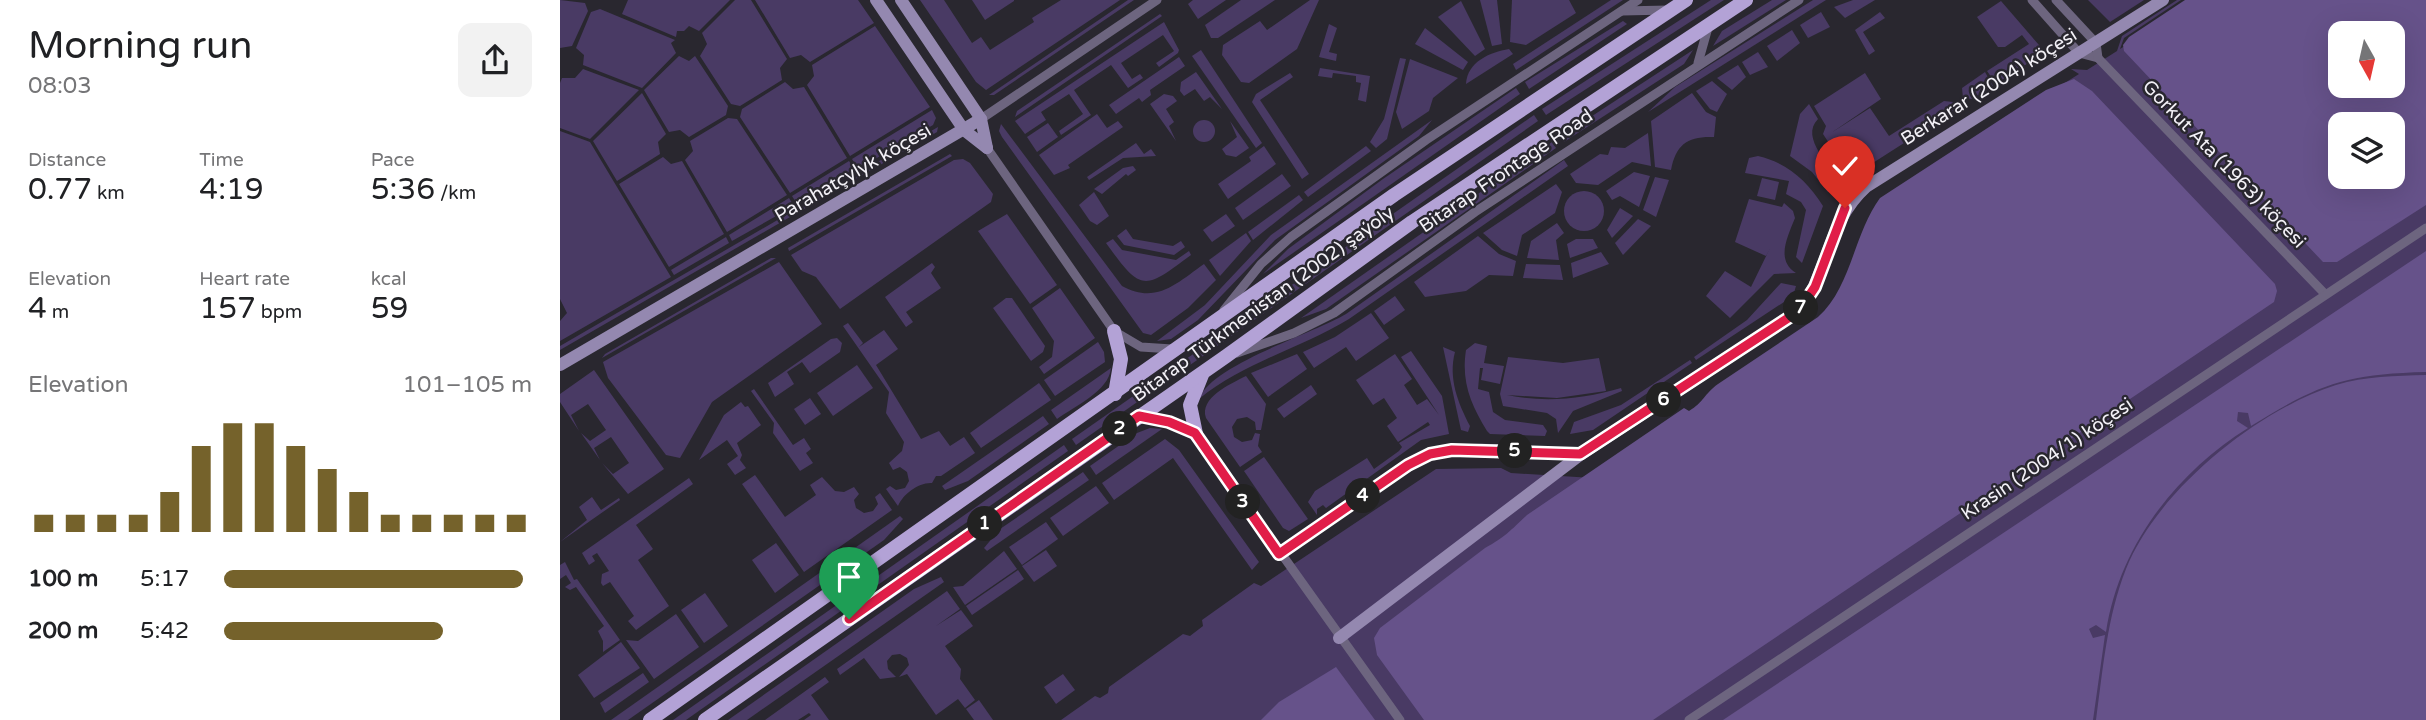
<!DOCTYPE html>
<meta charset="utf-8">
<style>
:root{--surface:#fff;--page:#f2f2f2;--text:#202124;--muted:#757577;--accent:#75622b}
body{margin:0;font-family:"Varela Round",sans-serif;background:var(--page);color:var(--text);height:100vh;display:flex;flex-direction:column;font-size:26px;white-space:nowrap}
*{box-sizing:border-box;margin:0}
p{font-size:23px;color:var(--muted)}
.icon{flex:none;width:38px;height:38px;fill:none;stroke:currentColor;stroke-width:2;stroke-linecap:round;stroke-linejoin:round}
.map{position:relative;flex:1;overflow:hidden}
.details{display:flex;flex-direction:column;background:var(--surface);width:560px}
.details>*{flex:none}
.needle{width:46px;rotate:172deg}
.buttons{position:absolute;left:1768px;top:21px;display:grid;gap:14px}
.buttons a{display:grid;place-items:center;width:77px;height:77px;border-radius:14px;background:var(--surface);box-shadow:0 7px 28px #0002;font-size:35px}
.pin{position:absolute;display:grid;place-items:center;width:60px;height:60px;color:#fff;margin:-72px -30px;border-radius:50% 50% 50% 0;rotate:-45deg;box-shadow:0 0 7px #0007}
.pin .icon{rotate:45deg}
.km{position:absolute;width:35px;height:35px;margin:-18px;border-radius:50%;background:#222;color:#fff;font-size:19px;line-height:35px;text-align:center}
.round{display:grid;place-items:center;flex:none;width:74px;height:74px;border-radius:14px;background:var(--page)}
.head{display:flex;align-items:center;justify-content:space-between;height:119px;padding:0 28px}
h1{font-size:38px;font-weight:600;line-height:52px}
.figures{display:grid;grid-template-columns:repeat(3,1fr);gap:10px;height:119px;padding:7px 28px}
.figures div{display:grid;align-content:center}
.figures b{font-size:30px;font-weight:600}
.figures small{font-size:19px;font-weight:400}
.figures p{font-size:19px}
.chart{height:196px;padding:14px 28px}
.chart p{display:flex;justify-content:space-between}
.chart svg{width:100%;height:126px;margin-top:7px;stroke:var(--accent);stroke-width:6}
ul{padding:0 28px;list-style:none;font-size:23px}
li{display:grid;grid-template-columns:112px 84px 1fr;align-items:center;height:52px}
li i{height:18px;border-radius:9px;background:var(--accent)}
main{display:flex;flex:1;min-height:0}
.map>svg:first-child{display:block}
</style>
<main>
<section class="details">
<div class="head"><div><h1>Morning run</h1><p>08:03</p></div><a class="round"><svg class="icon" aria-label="share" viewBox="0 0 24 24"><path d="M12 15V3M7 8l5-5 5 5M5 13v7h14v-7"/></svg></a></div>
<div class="figures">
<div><p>Distance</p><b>0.77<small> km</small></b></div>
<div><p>Time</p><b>4:19</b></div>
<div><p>Pace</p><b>5:36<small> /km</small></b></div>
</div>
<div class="figures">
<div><p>Elevation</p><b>4<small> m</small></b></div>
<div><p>Heart rate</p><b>157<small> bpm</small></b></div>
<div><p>kcal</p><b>59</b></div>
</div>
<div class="chart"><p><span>Elevation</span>101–105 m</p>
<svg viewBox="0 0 160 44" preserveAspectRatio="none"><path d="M5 44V38M15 44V38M25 44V38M35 44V38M45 44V30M55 44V14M65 44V6M75 44V6M85 44V14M95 44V22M105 44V30M115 44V38M125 44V38M135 44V38M145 44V38M155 44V38"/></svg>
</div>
<ul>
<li><b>100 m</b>5:17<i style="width:97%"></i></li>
<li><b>200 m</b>5:42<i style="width:71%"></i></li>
</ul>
</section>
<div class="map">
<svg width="1866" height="720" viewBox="0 0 1866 720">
<rect width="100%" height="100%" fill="#29272f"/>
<g fill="#493a64" fill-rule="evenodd">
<path d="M0 0 25 3 28 11 12 46 0 48Z"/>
<path d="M68 0H170L139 31 129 26 124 31H117L116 37 62 14Z"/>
<path d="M175 0H191L227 59 220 68 222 80 180 106 171 104 140 56 147 44 142 33Z"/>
<path d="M195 0H298L314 23 250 62 241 55 230 58Z"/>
<path d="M360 0H384L412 43 421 37 430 50 474 22 472 18 501 0H560L426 90 416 82Z"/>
<path d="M412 0H454V1L425 20Z"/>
<path d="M568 0H574L434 95H429Z"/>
<path d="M633 0H666L638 19 628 4Z"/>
<path d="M681 0H715L658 38H651L645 25Z"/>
<path d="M750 0H759L737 49 689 83 681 82 662 55 663 45 700 21 707 30Z"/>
<path d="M920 0H937L942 44 932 46Z"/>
<path d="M952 0H1009L1016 13 966 45 950 42Z"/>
<path d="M1051 0H1063L956 70 953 64Z"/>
<path d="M1151 0H1164L986 115 982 109Z"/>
<path d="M1212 0H1226L1153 46 1162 31Z"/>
<path d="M1253 0H1266L1088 112 1115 87Z"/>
<path d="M1293 0H1315L1285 18 1274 7Z"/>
<path d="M1528 0H1584L1550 22Z"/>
<path d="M1617 0H1621L1564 38 1560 49 1639 0H1866V720H501L535 696 540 698 548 693 549 687 623 634 630 636 643 626 642 620 694 583 701 586 876 469 941 468 951 473 1033 478 1266 318 1326 195 1519 74 1511 69 1527 70 1557 51 1562 36ZM1780 33H1832V86H1780ZM1780 124H1832V177H1780Z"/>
<path d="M901 1 925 49 915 56 878 17Z"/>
<path d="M1441 1 1485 52 1436 84 1427 71 1469 44 1462 35 1445 47H1438L1417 17Z"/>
<path d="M40 9 115 40 111 43 116 53 82 88 23 65 24 55 16 48 31 12Z"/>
<path d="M1261 12 1270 27 1248 38 1240 25Z"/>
<path d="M1320 12 1325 18 1303 32 1315 51 1309 55 1295 30Z"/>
<path d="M600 14 602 16 455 117 457 111Z"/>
<path d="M1063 21 1067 24 969 89 965 82Z"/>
<path d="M604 22 619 50 618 53 599 67 596 63 614 51 603 35 561 63 572 79 580 74 583 78 568 88 551 65 514 90 531 115 501 135 499 131 523 114 509 94 481 112 486 120 465 134 455 121Z"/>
<path d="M769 24 777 28 769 52 777 54 776 61 759 57Z"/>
<path d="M315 26 370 107 290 156 247 85 254 76 252 65Z"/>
<path d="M865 28 908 62 903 70 855 44Z"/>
<path d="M1232 30 1240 43 1217 61 1207 46Z"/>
<path d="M949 49 953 54 906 84C907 62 930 52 949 49Z"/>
<path d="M641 50 702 143 696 148 632 56Z"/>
<path d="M1133 50 1124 64 1004 142 1000 137Z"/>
<path d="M1198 52 1208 67 1190 75 1182 62Z"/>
<path d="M119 56 129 61 135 56 168 106 166 115 129 137 120 130 109 132 84 90Z"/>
<path d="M619 57 625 66 590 90 591 95 582 102 579 98 556 114 549 105Z"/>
<path d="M840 58 846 59 827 139 816 148 810 142 824 119Z"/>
<path d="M850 59 898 78 873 98 869 111 842 129 836 112Z"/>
<path d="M1178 65 1186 77 1172 90 1157 78Z"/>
<path d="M760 68 810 76 806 102 798 100 801 83 796 82V76L773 73 772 78 758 76Z"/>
<path d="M23 69 79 90 30 139 0 128V83L2 78H15Z"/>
<path d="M636 72 662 109 650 97 644 101 635 89 624 96 620 91 621 82Z"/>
<path d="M1425 72 1433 86 1413 99 1403 98 1402 88Z"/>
<path d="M730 73 733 77 700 100 749 174 742 179 692 102 696 94Z"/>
<path d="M1305 73 1321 99 1271 133 1310 108 1329 136 1384 101 1393 102 1395 108 1391 113 1294 175 1288 172 1263 134 1266 126 1254 106Z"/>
<path d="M1152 81 1167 94 1157 112 1150 109 1136 91Z"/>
<path d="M225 82 233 89 244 87 287 158 230 193 180 117 182 109Z"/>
<path d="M956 88 960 94 703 274 728 249 823 179Z"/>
<path d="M82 93 106 134 98 142 100 154 57 181 33 141Z"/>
<path d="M1132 93 1146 112 1156 117 1154 137C1128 136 1116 144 1111 170L1095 167 1091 121Z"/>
<path d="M604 94 613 96 617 101 606 109 614 122 609 126 616 141 590 104Z"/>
<path d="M1249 104 1258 119C1239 138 1272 166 1280 184L1275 192H1268L1252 172 1230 156 1240 114Z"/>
<path d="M372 110 376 118 373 125 298 169 292 159Z"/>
<path d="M537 114 547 128 558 121 563 127 508 165 510 168 494 175 479 155Z"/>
<path d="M974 115 978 121 516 445 512 439Z"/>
<path d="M168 118 177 119 227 195 167 232 125 160 133 151 130 141Z"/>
<path d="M872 120 859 136 715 240 638 320 611 339 597 341 645 305 711 235Z"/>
<circle cx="644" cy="131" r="11"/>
<path d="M670 121 689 148 676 157 666 155 662 149 677 137Z"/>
<path d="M488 123 498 137 477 152 467 137Z"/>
<path d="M441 124 562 286C596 305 617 283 644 264L656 280 628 308 591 335 583 333 442 137 439 131Z"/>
<path d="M378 127 377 132 0 350V346Z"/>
<path d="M0 131 30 142 111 277 0 341V321L7 313 0 299Z"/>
<path d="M1088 133 1091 166 1072 162 1038 185 1016 183 1010 174 1040 154 1048 155 1051 147 1065 148Z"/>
<path d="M992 142 996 148 766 309 741 318Z"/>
<path d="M576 143 584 154 591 149 596 156 563 158 529 180 527 177Z"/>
<path d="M704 146 716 164 668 199 658 184 691 161 689 157Z"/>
<path d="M806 146 811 151 748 197 744 192Z"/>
<path d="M390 154 392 156 229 251 228 248Z"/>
<path d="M1198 156C1228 163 1247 181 1263 206L1242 263 1236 257 1246 210 1241 202 1226 194 1229 181 1185 173 1189 158Z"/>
<path d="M103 157 111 164 122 161 164 234 109 267 59 184Z"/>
<path d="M403 159 410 163 433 194 431 202 280 309 256 277 242 271 231 255 394 160Z"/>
<path d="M1004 160 1008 166 789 319C740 349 684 362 639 399 651 365 752 334 786 314Z"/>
<path d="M289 161 295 170 237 204 232 196Z"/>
<path d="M573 166 576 170 568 176 566 174 542 194 534 189 563 168Z"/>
<path d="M1074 172 1090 176 1079 207 1060 196 1052 200 1046 191Z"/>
<path d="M722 174 731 186 683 220 675 208Z"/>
<path d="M1095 177 1109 180 1096 217 1083 210Z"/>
<path d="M1202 178 1219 182 1215 200 1197 196Z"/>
<path d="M996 184 1002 192 995 213 962 235 957 256 942 250 923 233Z"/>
<circle cx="1024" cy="211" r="20"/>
<path d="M534 192 549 216 537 225 530 221 519 205Z"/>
<path d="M739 195 743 200 693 240 688 232Z"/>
<path d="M229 198 234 206 172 241 169 235Z"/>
<path d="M1189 199 1222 207 1224 203 1233 211 1235 218C1228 236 1215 260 1236 273L1214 274 1170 318 1146 296 1165 271 1191 287 1211 246 1206 256 1175 242Z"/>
<path d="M1060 208 1073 216 1052 238 1047 230Z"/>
<path d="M447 214 497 285 470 304 418 231Z"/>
<path d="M666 214 675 226 652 242 643 230Z"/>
<path d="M1078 219 1091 226 1063 255 1055 243Z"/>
<path d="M997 223 1004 233 996 240 999 260 967 258 971 241Z"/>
<path d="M566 229 573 239 613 246 621 241 625 247 614 255 564 245 557 236Z"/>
<path d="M686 233 691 241 660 276 649 260Z"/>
<path d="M918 236 939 254 956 261 953 276 929 275 906 291 865 297 854 282Z"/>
<path d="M166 237 169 243 114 275 111 270Z"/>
<path d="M553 239 562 250 616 260 629 251 631 255C584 290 582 293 546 243Z"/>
<path d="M1016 239H1033L1038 248 1010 258 1007 244Z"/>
<path d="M1041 252 1049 264 1013 278 1011 263Z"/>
<path d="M211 258H216L42 358 45 354Z"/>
<path d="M219 262 262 324 152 402 120 458 106 455 48 378 43 362Z"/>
<path d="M372 263 375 267 371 273 381 288 346 312 353 322 346 327 325 297Z"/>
<path d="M966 264 1000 265 1003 280 963 278Z"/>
<path d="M1221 283 1236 286 1233 296 1136 360 1134 357 1187 320Z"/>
<path d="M500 288 535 338 484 374 479 367 492 357 494 341 472 308Z"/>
<path d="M835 296 845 310 824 325 814 311Z"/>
<path d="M446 298H452L485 346 483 352 471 361 433 308Z"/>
<path d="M811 313 829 338 796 361 786 347 754 368 743 352 775 337Z"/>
<path d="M288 323 303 343 299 347 324 330 338 349 316 365 361 439 379 431 390 446 404 437 415 453 381 476H376L372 483C359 482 343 494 338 506L326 489 330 486 336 490 345 488 349 481 347 472 340 467 333 470 329 463 342 451 344 442 326 413 329 392 283 326Z"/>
<path d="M277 338 282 343 280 352 250 373 242 362 227 372 234 384 215 397 208 383 271 339Z"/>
<path d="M538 342 544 352 545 362 495 396 484 380Z"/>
<path d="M915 343 927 346 924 363 944 366 940 384 921 380 923 368H920L918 389 929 392 933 412 945 420 983 425 987 431 985 436 930 434 927 431C911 405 901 382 906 350Z"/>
<path d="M883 347 895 352C888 378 898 403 910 426L908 432 901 430Z"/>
<path d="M851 351 882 396 889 434 861 440 766 508 763 505 757 509V515L748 502 755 491 807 458 814 469 839 451 842 447 839 443 870 425 868 422 838 442 827 426 837 418 824 398 813 405 796 380 835 354 852 379 844 385 857 405 867 399 879 415 841 357Z"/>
<path d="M737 354 747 369 708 397 691 373Z"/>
<path d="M948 357 1003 363 1039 358 1046 391 997 398 947 395C985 403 1023 399 1061 388L1062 391 1013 411 998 433 996 419 987 413 943 406 940 394Z"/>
<path d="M1130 360 1132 363 1033 430 1010 434 1014 422 1061 405Z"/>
<path d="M297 365 313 388 273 416 257 393Z"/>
<path d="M551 368C549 391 515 406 497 419L491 410Z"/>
<path d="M34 370 104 469 68 494 42 463 53 474 69 463 51 437 34 448 40 460 21 433 30 441 46 430 28 404 11 415 19 431 0 402V394Z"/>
<path d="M686 376 706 404 701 430H696L695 422 687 417 677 419 672 427 674 437 682 442 692 440 695 433 700 434 698 446 702 452 680 467 646 418C639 398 670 384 686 376Z"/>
<path d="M479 383 491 400 421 448 410 433Z"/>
<path d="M751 385 757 394 724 418 717 409Z"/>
<path d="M194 389 233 445 244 438 251 449 246 453 253 463 240 471 213 433 214 423 191 391Z"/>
<path d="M250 398 261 414 245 425 234 409Z"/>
<path d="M181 402 185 407 188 406 201 425 177 443 182 455 180 460 186 468 175 475 167 464 178 456 167 440 139 460 164 415Z"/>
<path d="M483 416 489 424 408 481 385 490 382 486Z"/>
<path d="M590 428 602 429 536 475 530 466 577 433Z"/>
<path d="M605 439 619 450 699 562 692 570 613 458 554 500 542 483Z"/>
<path d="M504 445 508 451 126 720H113Z"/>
<path d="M704 457 748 519 729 531 723 528 684 471Z"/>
<path d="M523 472 529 480 427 551 424 548 440 529Z"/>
<path d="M195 475 225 517 256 495 250 485 262 477 275 491 284 492 294 487 299 494 294 500 296 508 304 513 313 511 318 504 315 497 320 493 332 510 244 572 182 484Z"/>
<path d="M129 478 133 484 76 525 93 549 78 560 109 606 76 630 68 621 74 616 50 582 43 586 41 583 42 574 49 571 37 553 32 556 35 561 29 565 22 553Z"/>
<path d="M536 486 549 503 503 536 490 518Z"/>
<path d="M32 497 41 510 59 498 60 500 0 542 27 520 19 507Z"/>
<path d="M340 516 343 519 324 540 68 720H51Z"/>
<path d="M486 522 498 539 462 565 449 547Z"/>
<path d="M216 543 239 575 215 593 192 560Z"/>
<path d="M486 550 497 566 474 582 462 566Z"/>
<path d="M444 551 457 569 405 605 393 587 403 586Z"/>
<path d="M5 562 14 580 17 579 60 640 43 652V641L38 631 44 626 16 587 10 590 5 587 11 583 6 575 0 579V565Z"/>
<path d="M458 570 464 579 412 615 406 606Z"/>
<path d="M381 577 384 582 187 720H168L354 589Z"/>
<path d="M387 591 400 609 376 626 401 610 413 626 385 646 401 669 400 679 415 700 405 708 398 699 376 715 347 674 339 677 349 665 347 658 340 654 332 655 327 661 328 669 336 677 320 679 304 658 280 675 277 669Z"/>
<path d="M145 593 168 626 144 643 121 610Z"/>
<path d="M116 614 139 647 94 679 66 640 78 641Z"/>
<path d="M61 642 80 668 34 698 18 675Z"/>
<path d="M83 673 89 682 45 713 40 703Z"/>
<path d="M503 674 515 690 496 704 484 687Z"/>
<path d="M265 677 269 682 251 695 269 720H244L251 715 249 713 238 720H205Z"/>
<path d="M419 700 433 720H414L406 709Z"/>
</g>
<g fill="#66528a" fill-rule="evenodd">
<path d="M1625 0H1866V205L1777 262H1763L1564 51 1563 45 1569 37ZM1832 33V86H1780V33ZM1832 124V177H1780V124Z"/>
<path d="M1514 79 1532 91 1715 284 1717 291 1714 302 1093 720H864L817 655 814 638 820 628 925 548C945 537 951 530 967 515L1124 408 1129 411C1144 402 1144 394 1158 384L1258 317C1291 288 1294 233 1320 198L1486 90Z"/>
<path d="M1866 251V372C1785 374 1759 384 1691 426L1688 413 1678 412 1677 421 1688 428C1616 473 1559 546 1546 632L1536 625 1529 629 1533 638 1545 635 1533 720H1163Z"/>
<path d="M1866 375V720H1536C1543 669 1547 617 1566 569 1597 491 1697 410 1776 385 1805 376 1836 376 1866 375Z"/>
<path d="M776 667 815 720H701L719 702Z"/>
</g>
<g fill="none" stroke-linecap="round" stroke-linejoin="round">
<g stroke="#6d657f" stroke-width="9">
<path d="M1472 0 1519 53 1538 58 1765 294"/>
<path d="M1496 0 1536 43 1538 58"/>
<path d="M1062 11 1108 10"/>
<path d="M1138 63 1149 24"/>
<path d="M421 119 597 0"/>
<path d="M427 148 554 331 581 347 612 349"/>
<path d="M664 310 701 264 731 237 866 140 1078 0"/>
<path d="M677 353 734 333 774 313 915 212 1239 0"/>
<path d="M581 417 609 422 636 434 840 720"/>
<path d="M719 554 848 465C889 437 972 452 1020 455"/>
<path d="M1129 720 1866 228"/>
</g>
<g stroke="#9488b0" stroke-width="12">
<path d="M316 0 404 130 427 148"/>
<path d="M341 0 421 119 427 148"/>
<path d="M0 365 421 119"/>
<path d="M779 638 1020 455 1239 311C1269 272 1267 222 1306 187L1603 0"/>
</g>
<g stroke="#b3a2d6" stroke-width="14">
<path d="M554 331 561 359 555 394"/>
<path d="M636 434 630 405 642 375"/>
<path d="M90 720 834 195 1126 0"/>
<path d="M145 720 665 357 852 222 1186 0"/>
</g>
</g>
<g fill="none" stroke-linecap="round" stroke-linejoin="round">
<g stroke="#fff" stroke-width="14">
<path id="route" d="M289 619 579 416 609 422 635 433 719 554 848 465 870 454 892 450 1020 454 1239 311 1255 287 1285 208"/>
</g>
<use href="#route" stroke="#e11d48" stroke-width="9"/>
</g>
<g text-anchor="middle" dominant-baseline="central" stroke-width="5" stroke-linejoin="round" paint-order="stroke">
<g font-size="19" fill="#f3f1f7" stroke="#29272f">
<text transform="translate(1429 87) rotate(-32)">Berkarar (2004) köçesi</text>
<text transform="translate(1664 164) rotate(46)">Gorkut Ata (1963) köçesi</text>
<text transform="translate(946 171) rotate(-34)">Bitarap Frontage Road</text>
<text transform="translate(293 173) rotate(-30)">Parahatçylyk köçesi</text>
<text transform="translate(703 304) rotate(-36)">Bitarap Türkmenistan (2002) şaýoly</text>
<text transform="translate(1487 459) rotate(-34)">Krasin (2004/1) köçesi</text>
</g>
</g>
</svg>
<div class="buttons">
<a><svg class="needle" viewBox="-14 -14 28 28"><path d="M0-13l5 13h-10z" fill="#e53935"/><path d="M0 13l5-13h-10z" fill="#757577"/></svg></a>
<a><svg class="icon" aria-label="layers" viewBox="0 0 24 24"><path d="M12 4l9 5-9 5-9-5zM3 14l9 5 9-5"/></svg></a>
</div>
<div class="pin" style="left:289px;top:619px;background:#1e9e55"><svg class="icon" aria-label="arrive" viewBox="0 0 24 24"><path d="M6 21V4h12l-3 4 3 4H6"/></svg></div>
<div class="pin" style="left:1285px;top:208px;background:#d93025"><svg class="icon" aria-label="check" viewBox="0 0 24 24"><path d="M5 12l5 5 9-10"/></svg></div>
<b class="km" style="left:425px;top:524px">1</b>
<b class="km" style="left:560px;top:429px">2</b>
<b class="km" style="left:683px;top:502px">3</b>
<b class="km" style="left:803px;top:496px">4</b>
<b class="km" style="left:955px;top:451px">5</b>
<b class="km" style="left:1104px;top:400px">6</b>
<b class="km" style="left:1241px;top:308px">7</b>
</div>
</main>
